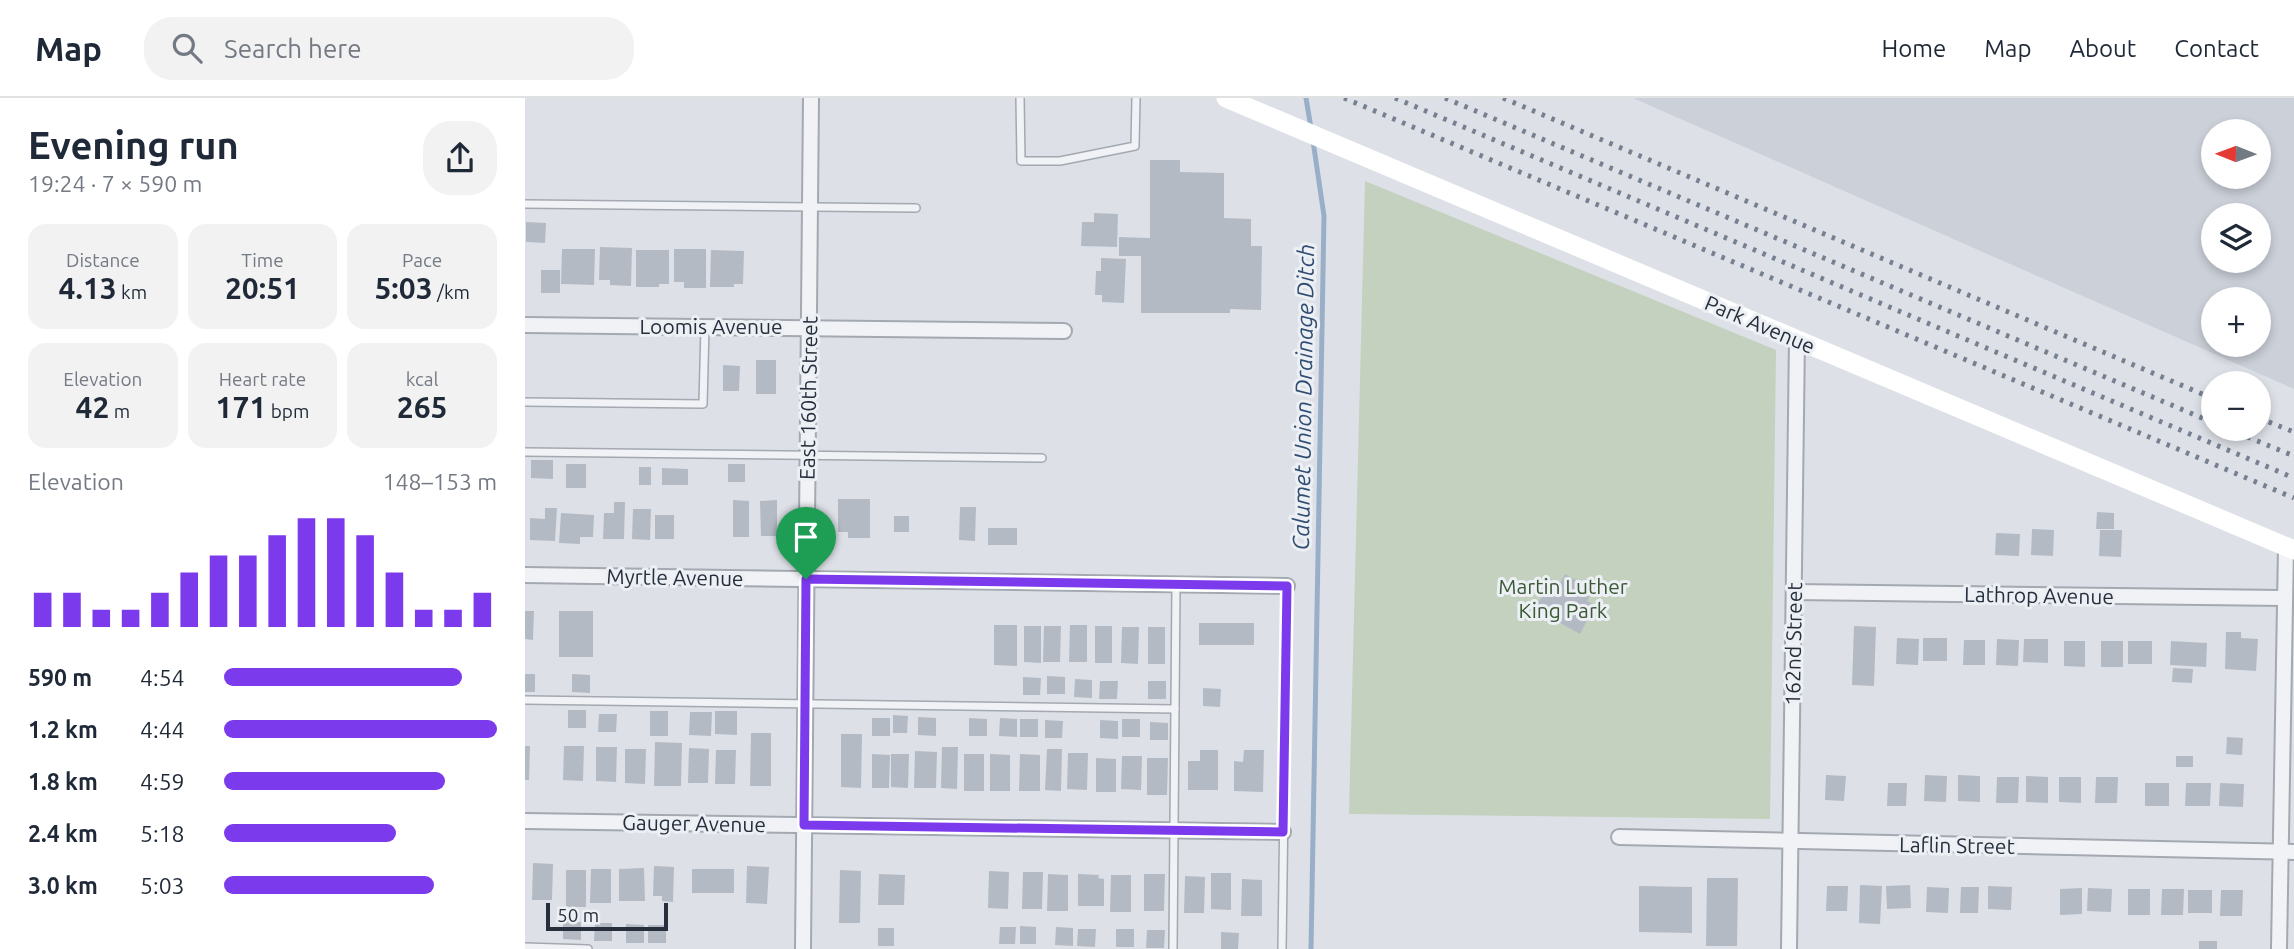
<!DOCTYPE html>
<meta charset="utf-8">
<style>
:root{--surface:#fff;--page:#f2f2f3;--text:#1f2937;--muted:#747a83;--line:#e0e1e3;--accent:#7c3aed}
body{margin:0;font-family:Ubuntu,sans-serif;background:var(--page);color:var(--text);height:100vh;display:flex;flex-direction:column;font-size:26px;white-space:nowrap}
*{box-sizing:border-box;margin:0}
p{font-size:23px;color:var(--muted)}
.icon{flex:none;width:38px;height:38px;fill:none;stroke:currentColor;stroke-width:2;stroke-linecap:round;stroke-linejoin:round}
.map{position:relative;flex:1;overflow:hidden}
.drawer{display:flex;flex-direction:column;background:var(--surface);width:525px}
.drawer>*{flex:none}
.needle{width:46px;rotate:271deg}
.controls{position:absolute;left:1676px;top:21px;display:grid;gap:14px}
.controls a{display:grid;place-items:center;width:70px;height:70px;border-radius:50%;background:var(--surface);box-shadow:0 4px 10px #0003;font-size:35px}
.scale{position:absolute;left:21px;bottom:18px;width:122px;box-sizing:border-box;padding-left:7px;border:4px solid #272f3d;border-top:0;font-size:19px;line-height:24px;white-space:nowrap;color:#272f3d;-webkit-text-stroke:5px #ecf0f5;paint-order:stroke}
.pin{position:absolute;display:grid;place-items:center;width:60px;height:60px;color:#fff;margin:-72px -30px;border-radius:50% 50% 50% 0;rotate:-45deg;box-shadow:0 0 7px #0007}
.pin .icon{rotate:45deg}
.round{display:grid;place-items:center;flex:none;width:74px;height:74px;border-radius:28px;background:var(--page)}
.summary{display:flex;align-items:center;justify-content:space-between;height:119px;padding:0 28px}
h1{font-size:38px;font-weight:600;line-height:52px}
.stats{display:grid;grid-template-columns:repeat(3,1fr);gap:10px;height:119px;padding:7px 28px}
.stats div{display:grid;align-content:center;border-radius:18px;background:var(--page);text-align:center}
.stats b{font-size:30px;font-weight:600}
.stats small{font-size:19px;font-weight:400}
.stats p{font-size:19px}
.chart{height:196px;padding:14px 28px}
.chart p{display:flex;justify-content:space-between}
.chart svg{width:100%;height:126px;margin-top:7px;stroke:var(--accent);stroke-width:6}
ul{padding:0 28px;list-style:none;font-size:23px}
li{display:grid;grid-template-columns:112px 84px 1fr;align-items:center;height:52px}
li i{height:18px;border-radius:9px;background:var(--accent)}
header{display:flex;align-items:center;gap:42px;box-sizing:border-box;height:98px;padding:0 35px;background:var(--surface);border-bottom:2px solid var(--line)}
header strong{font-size:33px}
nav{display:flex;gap:38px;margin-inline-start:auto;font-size:24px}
.search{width:490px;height:63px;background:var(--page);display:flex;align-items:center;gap:18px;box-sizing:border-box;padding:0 24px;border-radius:28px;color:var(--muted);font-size:26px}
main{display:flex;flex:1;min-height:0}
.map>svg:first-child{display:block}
</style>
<header>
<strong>Map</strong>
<div class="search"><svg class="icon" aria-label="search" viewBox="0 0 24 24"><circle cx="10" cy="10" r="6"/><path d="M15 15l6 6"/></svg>Search here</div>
<nav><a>Home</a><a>Map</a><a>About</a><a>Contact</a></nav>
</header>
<main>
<section class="drawer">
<div class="summary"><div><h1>Evening run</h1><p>19:24 · 7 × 590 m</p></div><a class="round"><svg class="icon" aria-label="share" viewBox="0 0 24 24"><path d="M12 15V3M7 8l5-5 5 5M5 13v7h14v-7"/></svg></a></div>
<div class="stats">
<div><p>Distance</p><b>4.13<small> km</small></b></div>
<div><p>Time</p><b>20:51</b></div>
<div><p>Pace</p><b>5:03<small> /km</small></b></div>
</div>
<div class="stats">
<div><p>Elevation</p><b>42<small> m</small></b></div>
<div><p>Heart rate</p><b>171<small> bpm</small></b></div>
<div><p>kcal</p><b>265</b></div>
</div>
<div class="chart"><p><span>Elevation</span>148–153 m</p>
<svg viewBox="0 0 160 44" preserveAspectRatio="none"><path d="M5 44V32M15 44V32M25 44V38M35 44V38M45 44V32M55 44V25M65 44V19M75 44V19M85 44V12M95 44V6M105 44V6M115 44V12M125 44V25M135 44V38M145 44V38M155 44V32"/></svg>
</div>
<ul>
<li><b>590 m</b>4:54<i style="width:87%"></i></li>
<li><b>1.2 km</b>4:44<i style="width:100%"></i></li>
<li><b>1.8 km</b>4:59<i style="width:81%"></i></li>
<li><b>2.4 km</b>5:18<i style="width:63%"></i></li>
<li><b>3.0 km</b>5:03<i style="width:77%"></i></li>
</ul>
</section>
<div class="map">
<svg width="1769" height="851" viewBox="0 0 1769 851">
<rect width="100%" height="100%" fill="#dde1e7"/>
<path fill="#cbd0d9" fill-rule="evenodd" d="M1108 0H1769V291ZM1689 33H1734V79H1689ZM1689 117H1734V163H1689ZM1689 201H1734V247H1689Z"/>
<path fill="#c3d1be" d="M840 83 1251 252 1245 721 824 716Z"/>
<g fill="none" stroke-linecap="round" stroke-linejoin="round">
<g stroke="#98afc7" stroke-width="5">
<path d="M781 0 786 30"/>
<path d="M786 851 799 118 788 43"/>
</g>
</g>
<g fill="#b4bac4">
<path d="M625 62H655V74L699 75V120L726 121V148H737L736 212 705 211V215H616V158H594V139L625 140Z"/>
<path d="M569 115 593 116 592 149 556 148 557 124H569Z"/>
<path d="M1 124 21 125 20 145 1 144Z"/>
<path d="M75 149 107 150 106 188 85 187V182H74Z"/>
<path d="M37 151H70L69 187 36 186Z"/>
<path d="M149 151H181V190H159V184H149Z"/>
<path d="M111 152H144V186H134V189H111Z"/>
<path d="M186 152 219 153 218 186H209V189H185Z"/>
<path d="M576 160 601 161 599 205 577 204V197H570L571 173H576Z"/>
<rect x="16" y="172" width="19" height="23"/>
<rect x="231" y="262" width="20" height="34"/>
<path d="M198 267 215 268 214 293H198Z"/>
<path d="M6 362H28V381L6 380Z"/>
<rect x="41" y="366" width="20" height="24"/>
<rect x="203" y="366" width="17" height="18"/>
<rect x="114" y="369" width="12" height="18"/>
<path d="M137 370 163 371V387H137Z"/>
<path d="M313 401H345V440H323V434H313Z"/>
<path d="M208 402 224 403V439H208Z"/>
<path d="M252 402V438H236L235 403Z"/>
<path d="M89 404H100L99 441H78L79 415H89Z"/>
<path d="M435 409H451L450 443 434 442Z"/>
<path d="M20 410H32L30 443 5 442V420L20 421Z"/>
<path d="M108 411H126L125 442 107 441Z"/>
<path d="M1572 414 1589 415V431H1571Z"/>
<path d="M36 415 69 417 68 439H55V446L34 445Z"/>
<rect x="130" y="417" width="19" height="24"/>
<rect x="369" y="418" width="15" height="16"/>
<rect x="463" y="430" width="29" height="17"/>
<path d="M1507 431 1529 432 1528 458 1506 457Z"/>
<path d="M1575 432H1597L1596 459 1574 458Z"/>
<path d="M1471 435 1495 436 1494 458 1470 457Z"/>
<path d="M1040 476 1068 492 1062 503 1070 507 1055 536 1010 511 1026 481 1035 486Z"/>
<path d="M0 513H9L8 542 0 541Z"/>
<rect x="34" y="513" width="34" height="46"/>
<rect x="674" y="525" width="55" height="22"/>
<path d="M469 527H492V568L469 567Z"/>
<path d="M545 527H562V564H544Z"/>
<path d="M499 528H516V565L499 564Z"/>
<path d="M519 528H536L535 564H518Z"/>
<rect x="570" y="528" width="17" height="37"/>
<path d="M1329 528 1351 529 1349 588 1327 587Z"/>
<path d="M597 529H614L613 566 596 565Z"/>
<rect x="623" y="529" width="17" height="37"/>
<path d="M1701 534H1716V540L1733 541 1731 573 1700 571Z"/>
<path d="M1372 540 1394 541 1393 567 1371 566Z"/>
<rect x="1398" y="540" width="24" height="23"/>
<path d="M1472 541 1494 542 1493 568 1471 567Z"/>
<path d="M1499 541H1523V565L1498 564Z"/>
<path d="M1439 542H1460V567H1438Z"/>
<path d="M1539 543H1560V569L1539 568Z"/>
<rect x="1576" y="543" width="22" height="26"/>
<rect x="1603" y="543" width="24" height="23"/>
<path d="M1646 543 1682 545 1681 569 1645 567Z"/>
<path d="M1648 570 1668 571 1667 585 1647 584Z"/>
<rect x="0" y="576" width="10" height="18"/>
<path d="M47 576 65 577V595L47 594Z"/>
<path d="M522 578 540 579V596H522Z"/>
<path d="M498 579 516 580 515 597H498Z"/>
<path d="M550 581 567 582V600L549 599Z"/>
<path d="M575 583H593L592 601H574Z"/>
<rect x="623" y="583" width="18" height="18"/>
<path d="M678 590 696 591 695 609 678 608Z"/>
<rect x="43" y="612" width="18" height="18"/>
<rect x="125" y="613" width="18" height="25"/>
<path d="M190 613H212V637L190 636Z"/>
<path d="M165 614H187L186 638 164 637Z"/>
<path d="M74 616H92L91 634H73Z"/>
<path d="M368 617 383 618 382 635H368Z"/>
<path d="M393 619 411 620V638L393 637Z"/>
<rect x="347" y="620" width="18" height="18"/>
<path d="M444 620 462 621V638H444Z"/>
<path d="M475 620 492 621V639L474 638Z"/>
<rect x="495" y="621" width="18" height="18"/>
<rect x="597" y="621" width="18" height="18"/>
<path d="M520 622 538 623 537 640H520Z"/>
<path d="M575 622 593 623V641L575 640Z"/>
<path d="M625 624 643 625V642H625Z"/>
<path d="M226 635H246V688H225Z"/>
<path d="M316 636H337L336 690 316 689Z"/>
<path d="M1702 639 1718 640 1717 657 1701 656Z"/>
<path d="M130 644 157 645 156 688H129Z"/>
<path d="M0 648H5L4 682H0Z"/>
<path d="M39 648H59L58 683 38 682Z"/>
<path d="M71 649H92L91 684 71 683Z"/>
<path d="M417 649H433L432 691 416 690Z"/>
<path d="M164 650 184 651 183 685H163Z"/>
<path d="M100 651H121L120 686 100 685Z"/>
<path d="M522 651H537L536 693 520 692Z"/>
<path d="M191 652H211L210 686H190Z"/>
<path d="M675 652H693V692H663V663H675Z"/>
<path d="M719 652H739L738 694 709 693V663L718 664Z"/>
<path d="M390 653 412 654 411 690H389Z"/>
<path d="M543 655H563L562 692 542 691Z"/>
<path d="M347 656 365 657 364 690H347Z"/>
<path d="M366 656H384L383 690 366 689Z"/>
<rect x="439" y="656" width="20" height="37"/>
<path d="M465 656 485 657V693H465Z"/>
<path d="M495 656 515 657V693H494Z"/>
<path d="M597 658H617L616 692 596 691Z"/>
<rect x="1651" y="658" width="17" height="11"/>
<path d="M571 660 591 661V694H571Z"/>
<path d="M622 660H643L642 697H622Z"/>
<path d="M1301 677 1321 678 1319 703 1300 702Z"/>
<path d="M1400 677 1422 678 1421 704 1399 703Z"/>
<path d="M1433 677 1455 678V704L1433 703Z"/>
<path d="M1501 678 1523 679V705L1501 704Z"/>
<path d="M1472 679H1494L1493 705H1471Z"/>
<path d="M1534 679H1556V705L1534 704Z"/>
<path d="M1571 679H1593L1592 705H1570Z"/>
<path d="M1363 685H1382L1381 708H1362Z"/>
<rect x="1620" y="685" width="24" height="23"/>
<path d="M1661 685H1686L1685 708H1660Z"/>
<path d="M1695 685 1719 686 1718 709 1694 708Z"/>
<path d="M8 765 28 766 27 802H7Z"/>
<path d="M129 768 149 769 148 804 137 803V798H128Z"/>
<path d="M222 768 244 769 242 806 221 805Z"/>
<path d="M119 770 120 803H94V771Z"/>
<path d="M66 771H86V805H65Z"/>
<rect x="167" y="771" width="42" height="24"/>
<rect x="41" y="772" width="20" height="37"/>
<path d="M315 772 336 773 335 825H314Z"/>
<path d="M464 773 484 774 483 811 463 810Z"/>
<path d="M498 774H518L517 811H497Z"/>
<path d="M686 775H706V812L686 811Z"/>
<path d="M354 776 380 777 379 807H353Z"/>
<path d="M523 776 543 777V813H522Z"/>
<path d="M553 776 574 777 573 780 579 781V808H553Z"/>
<path d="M619 776H640L639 813H619Z"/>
<path d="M586 777H606V814H585Z"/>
<path d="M660 778 680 779 679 815H659Z"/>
<path d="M1182 780H1213L1212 848H1181Z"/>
<path d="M717 781 737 782V818H716Z"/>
<path d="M1335 787 1357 788 1355 826 1334 825Z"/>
<path d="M1385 787 1386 810 1362 811 1361 788Z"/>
<path d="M1114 788 1167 789V835L1114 834Z"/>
<path d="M1302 788H1323L1322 813H1301Z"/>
<path d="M1463 788 1487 789 1486 812 1463 811Z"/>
<path d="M1402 789 1424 790 1423 815 1401 814Z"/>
<path d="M1436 789H1454L1453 815H1435Z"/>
<path d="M1557 790V816L1535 817V791Z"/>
<path d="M1563 790 1587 791 1586 814 1562 813Z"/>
<rect x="1603" y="791" width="22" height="26"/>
<path d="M1637 791H1659L1658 817H1636Z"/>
<rect x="1663" y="792" width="24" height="23"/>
<path d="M1696 792H1718L1717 818H1695Z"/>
<path d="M38 824H56V842L38 841Z"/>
<path d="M70 825H87V843H69Z"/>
<path d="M101 826 119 827V845H101Z"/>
<rect x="123" y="827" width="18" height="18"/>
<path d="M495 828 511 829V846H495Z"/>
<path d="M475 829H491L490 846H474Z"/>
<path d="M531 829 548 830V848L530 847Z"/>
<rect x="353" y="830" width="16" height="18"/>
<path d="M553 831H571L570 849 552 848Z"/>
<rect x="591" y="831" width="18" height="18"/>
<path d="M622 832H640L639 850H621Z"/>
<path d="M696 834 714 835 713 851H696Z"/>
<rect x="1674" y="843" width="18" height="8"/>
</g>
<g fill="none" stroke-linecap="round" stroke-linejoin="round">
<g stroke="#a3a8b1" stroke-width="10">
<g id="lane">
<path d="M495 0 496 63H535L610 48 611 0"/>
<path d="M0 106 391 110"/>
<path d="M0 304 178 306 180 229"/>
<path d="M0 354 517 360"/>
<path d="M0 602 650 611"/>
<path d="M0 849 63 851"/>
<path d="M648 851 651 487"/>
<path d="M757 851 762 488"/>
</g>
</g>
<g stroke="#a3a8b1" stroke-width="18">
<g id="street">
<path d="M0 227 539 233"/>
<path d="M0 477 762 488"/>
<path d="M1269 494 1759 500"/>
<path d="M0 723 758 734"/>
<path d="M1094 739 1769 754"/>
<path d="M278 851 286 0"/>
<path d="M1264 851 1272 241"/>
<path d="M1754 851 1761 449"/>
</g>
</g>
<use href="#lane" stroke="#f0f2f5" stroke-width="7"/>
<use href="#street" stroke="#f0f2f5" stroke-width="14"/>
<path stroke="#fff" stroke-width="19" d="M701 0 1769 452"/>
<g stroke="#778090" stroke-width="5" stroke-dasharray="3.5 7" stroke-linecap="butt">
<path d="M819 0 1769 400"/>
<path d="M870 0 1769 380"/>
<path d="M920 0 1689 325"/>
<path d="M978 0 1689 301"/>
<path d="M1734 320 1769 334"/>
<path d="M1703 331 1769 358"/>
</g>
</g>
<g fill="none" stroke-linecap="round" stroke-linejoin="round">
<g stroke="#fff" stroke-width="14">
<path id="route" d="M281 481 762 488 758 734 279 727Z"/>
</g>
<use href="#route" stroke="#7c3aed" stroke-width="9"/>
</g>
<g text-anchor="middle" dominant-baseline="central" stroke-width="6" stroke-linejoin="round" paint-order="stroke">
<g font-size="21" fill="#272f3d" stroke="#ecf0f5">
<text transform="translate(1235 226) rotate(23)">Park Avenue</text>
<text x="186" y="228">Loomis Avenue</text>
<text transform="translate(283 300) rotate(-89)">East 160th Street</text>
<text transform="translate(150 479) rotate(1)">Myrtle Avenue</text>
<text transform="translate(1514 497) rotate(1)">Lathrop Avenue</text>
<text transform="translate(1268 546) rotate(-89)">162nd Street</text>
<text transform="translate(169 725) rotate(1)">Gauger Avenue</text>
<text transform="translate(1432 747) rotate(1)">Laflin Street</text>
</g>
<g font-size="21" fill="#3b5934" stroke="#ecf0f5">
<text x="1038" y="488">Martin Luther<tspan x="1038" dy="24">King Park</tspan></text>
</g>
<g font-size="23" font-style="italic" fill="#314d71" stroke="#ecf0f5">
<text transform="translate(778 299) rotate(-89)">Calumet Union Drainage Ditch</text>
</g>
</g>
</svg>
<div class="controls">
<a><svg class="needle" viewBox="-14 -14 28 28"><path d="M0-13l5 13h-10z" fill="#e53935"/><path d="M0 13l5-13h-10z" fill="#747a83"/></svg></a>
<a><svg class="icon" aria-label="layers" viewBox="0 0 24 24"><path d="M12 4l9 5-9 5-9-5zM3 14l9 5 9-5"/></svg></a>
<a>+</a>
<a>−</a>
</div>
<div class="scale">50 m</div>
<div class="pin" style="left:281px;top:481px;background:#1e9e55"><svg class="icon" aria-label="arrive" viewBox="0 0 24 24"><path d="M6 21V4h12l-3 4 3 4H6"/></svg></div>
</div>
</main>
